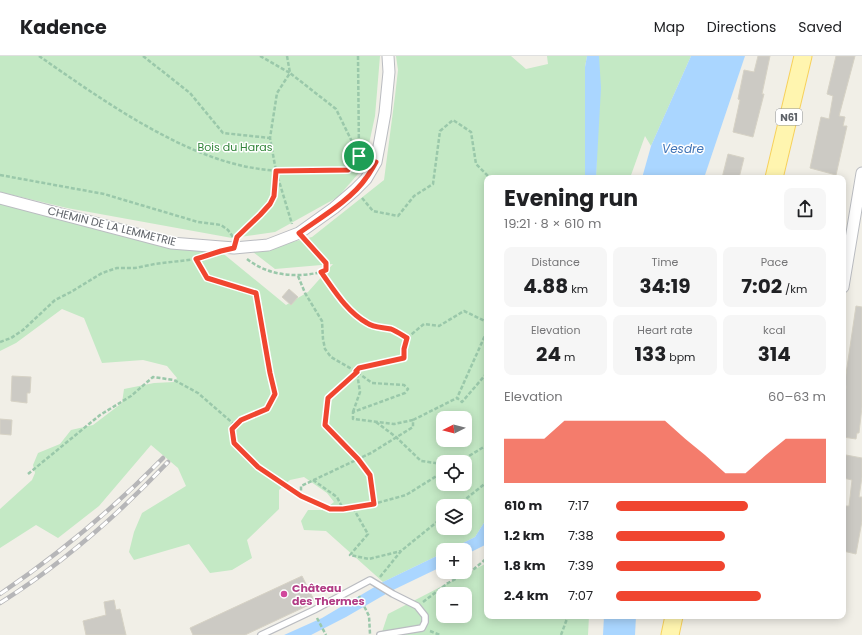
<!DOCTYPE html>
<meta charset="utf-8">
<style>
:root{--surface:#fff;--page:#f6f6f6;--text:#202124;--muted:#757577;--line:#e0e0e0;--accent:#f0452f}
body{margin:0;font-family:Poppins,sans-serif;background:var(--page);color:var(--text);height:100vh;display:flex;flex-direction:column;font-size:15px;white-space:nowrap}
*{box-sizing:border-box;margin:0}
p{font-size:13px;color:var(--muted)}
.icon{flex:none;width:22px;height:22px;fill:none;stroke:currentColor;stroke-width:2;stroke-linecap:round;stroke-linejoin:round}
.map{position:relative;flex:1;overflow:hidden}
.panel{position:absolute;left:484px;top:119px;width:362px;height:444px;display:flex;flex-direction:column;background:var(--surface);border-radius:8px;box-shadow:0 2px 10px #0003}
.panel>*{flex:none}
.needle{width:26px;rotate:264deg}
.tools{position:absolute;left:436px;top:355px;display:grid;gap:8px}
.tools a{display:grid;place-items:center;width:36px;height:36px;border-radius:8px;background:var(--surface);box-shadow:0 2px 10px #0003;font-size:20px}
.pin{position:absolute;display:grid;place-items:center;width:34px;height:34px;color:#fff;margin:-17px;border:2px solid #fff;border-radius:50%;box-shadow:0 1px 4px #0007}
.round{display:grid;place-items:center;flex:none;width:42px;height:42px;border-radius:8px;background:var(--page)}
.headline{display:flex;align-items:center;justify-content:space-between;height:68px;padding:0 20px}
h1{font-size:22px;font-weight:700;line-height:30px}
.figures{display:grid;grid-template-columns:repeat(3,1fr);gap:6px;height:68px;padding:4px 20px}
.figures div{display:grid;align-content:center;border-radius:8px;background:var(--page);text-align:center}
.figures b{font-size:20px;font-weight:700}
.figures small{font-size:11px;font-weight:400}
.figures p{font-size:11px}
.chart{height:112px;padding:8px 20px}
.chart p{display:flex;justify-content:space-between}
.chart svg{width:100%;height:72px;margin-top:4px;fill:var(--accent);opacity:.7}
ul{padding:0 20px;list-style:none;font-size:13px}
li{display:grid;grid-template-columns:64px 48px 1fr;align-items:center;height:30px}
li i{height:10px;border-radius:5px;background:var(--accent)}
header{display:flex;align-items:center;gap:24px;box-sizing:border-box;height:56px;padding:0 20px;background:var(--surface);border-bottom:1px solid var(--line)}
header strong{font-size:19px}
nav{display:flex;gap:22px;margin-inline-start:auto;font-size:14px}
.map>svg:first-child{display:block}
</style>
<header>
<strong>Kadence</strong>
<nav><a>Map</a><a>Directions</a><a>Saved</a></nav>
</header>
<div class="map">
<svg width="862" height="579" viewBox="0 0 862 579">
<rect width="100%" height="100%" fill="#f1efe7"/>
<g fill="#c4e9c5" fill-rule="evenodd">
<path d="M0 0H380L375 60 364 111 338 141 275 176 232 182 67 152 0 136Z"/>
<path d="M396 0H511L526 13 548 8 547 0H587L585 11V122H487V462L475 481 449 494H443V497L383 526 326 475 304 474 301 465 308 454H324L334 446 327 437 304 421 290 424 279 434V453L247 484 252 502 232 514 210 517 189 488 134 504 129 496 134 476 142 457 186 430 178 412 151 389 99 450 58 482 36 469 0 492V453L32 424 35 417 33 409 38 397 60 388 71 374 93 369 122 347 124 333 154 327 174 326 177 322 167 310 143 304 102 307 84 262 62 253 16 287 0 295V147L220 195 286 249 308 236 333 208 275 213 253 196 312 181 384 124 395 40 398 14ZM443 362H465V384H443ZM443 406H465V428H443ZM443 450H465V472H443Z"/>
<path d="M599 0H691L651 90 645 80 630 122H596Z"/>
<path d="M487 507V560H589L588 579H381L388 558ZM443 538H465V560H443Z"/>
</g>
<g fill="#aad6ff">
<path d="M587 0H599L601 32 596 122H585V11Z"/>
<path d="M691 0H745L704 122H642L651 90Z"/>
<path d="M487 462V488L465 499V494H449L475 481Z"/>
<path d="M443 497V510L391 535 346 561 311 579H284L322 562 383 526Z"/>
<path d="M604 560H636L635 579H603Z"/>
</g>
<g fill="#cccac4" stroke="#d6d2c5">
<path d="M758 0H770L762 38H764L753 81 733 76 740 44 738 43 744 14 754 16Z"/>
<path d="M836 0H855L839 60 845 61 843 70H847L836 119 810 112 821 61 829 63 833 40 827 38Z"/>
<path d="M728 98 744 102 739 122H722Z"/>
<path d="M289 233 298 241 291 249 282 241Z"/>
<path d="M856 250 862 251V351L859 377H857L856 383 843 381V349L846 331 845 325Z"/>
<path d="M12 320 31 321 30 337H27V347L11 345Z"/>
<path d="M0 363 12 364 11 379 0 378Z"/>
<path d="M846 399 862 402V421L859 441H862V465L856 498 843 495V450H849L852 424 843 422V404H845Z"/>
<path d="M302 520 314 544 310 546 311 548 245 579H193L190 572Z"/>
<path d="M114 544 116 554 120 553 126 579H86L83 565 106 559 104 546Z"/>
</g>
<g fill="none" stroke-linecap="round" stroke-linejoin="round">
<g stroke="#babcc1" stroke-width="8">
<path id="lane" d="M261 579 314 554 370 524 393 538 417 550 425 560V566L422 572 380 579"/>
</g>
<g stroke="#babcc1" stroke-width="13">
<g id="street">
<path d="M0 142 171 187 234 192 268 189 299 177 334 152 355 134 366 123 376 106 380 85 385 57 389 16 388 0"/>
<path d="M843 231 862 117"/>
</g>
</g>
<g stroke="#f7d15b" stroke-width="19">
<g id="primary">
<path d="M774 122 803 0"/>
<path d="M670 579 674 560"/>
</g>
</g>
<g stroke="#9ac8aa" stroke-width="2.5" stroke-dasharray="4 2" stroke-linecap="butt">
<path d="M39 0C101 43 184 103 260 113 289 117 319 114 348 114L359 100 366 102"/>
<path d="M143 0 190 37 223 77 270 82"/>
<path d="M260 0 290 17 277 37 270 82 276 115 292 168"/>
<path d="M287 0 290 17 336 53 359 100"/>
<path d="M358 0 359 97"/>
<path d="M0 119 104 138 198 166 221 169 228 174 233 181"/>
<path d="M362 142 373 155 398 160 414 140 433 128 440 75 453 64 471 76 476 108 490 122"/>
<path d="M238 180C249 169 270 153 274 139 275 132 275 124 276 117"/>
<path d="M196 203 207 222 256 237 270 317 275 338 267 353 241 364 232 373 234 387 258 411 301 440"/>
<path d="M247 203C270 221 299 222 326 215V207L306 185"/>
<path d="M321 216C334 234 347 256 367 267 374 272 383 271 391 273 396 275 402 279 407 282L404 293V302L359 312 356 315 357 316 328 342 325 369 358 403 371 419 374 448"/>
<path d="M298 220 305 237 322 265 323 283 325 293 331 301 357 316 372 327 404 329 408 333 405 337 353 356V363L394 368 413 364V371L371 397 301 430V440L330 453H343L366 450 406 439 443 416"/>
<path d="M487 275 457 342 462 346 487 317"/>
<path d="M407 282 424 268 439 270 464 255 487 266"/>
<path d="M0 286 11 282 23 274 55 244 71 236 102 217 117 212H135L155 208 196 203"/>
<path d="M353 356 360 336 357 317"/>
<path d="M413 364 457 342"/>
<path d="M376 366 396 381 421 405 443 408"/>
<path d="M459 406 487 389"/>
<path d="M28 418 100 359 131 340 153 321 174 324 198 337 236 370"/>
<path d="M313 424 337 441 343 453"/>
<path d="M457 450 487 426"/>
<path d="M353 452 368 478 350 499 369 503 401 495"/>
<path d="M380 521 401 495 443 461"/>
<path d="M359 540 369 560 370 578"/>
<path d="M423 546 448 527 474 513 487 502"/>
<path d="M317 562 326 579"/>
<path d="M430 575 440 579"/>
<path d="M561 579 568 560"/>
</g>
<use href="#lane" stroke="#fff" stroke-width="5.5"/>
<use href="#street" stroke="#fff" stroke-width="11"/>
<use href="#primary" stroke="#fff5af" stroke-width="17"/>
<g stroke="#b6b6b8" stroke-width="4.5">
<g id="rail">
<path d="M0 538C59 498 113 453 163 402"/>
<path d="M0 547C62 508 118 459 168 406"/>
</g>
</g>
<use href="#rail" stroke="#fff" stroke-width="3" stroke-dasharray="9" stroke-linecap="butt"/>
</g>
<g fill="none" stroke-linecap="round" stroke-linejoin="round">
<g stroke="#fff" stroke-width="8">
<path id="route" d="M359 100 376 106C373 111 370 117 366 122 352 143 320 162 299 177L326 207V214L321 216C334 234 347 256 367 267 374 272 383 271 391 273 396 275 402 279 407 282L404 293V302L359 312 356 315 357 316 328 342 325 369 358 403 370 419 374 448 343 453H330L301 440 258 411 234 387 232 373 241 364 267 353 275 338 270 317 256 237 207 222 196 203 221 195 234 192 237 181 260 159 270 148 274 140 276 115 348 114Z"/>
</g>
<use href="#route" stroke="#f0452f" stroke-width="5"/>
</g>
<circle fill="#d1479c" stroke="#fff" stroke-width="1.5" cx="284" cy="538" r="4"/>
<g text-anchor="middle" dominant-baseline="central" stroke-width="3" stroke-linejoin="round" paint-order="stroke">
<rect fill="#fff" stroke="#8e9195" stroke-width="1" x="776" y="53" width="26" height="16" rx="3"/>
<g font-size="10" font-weight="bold" fill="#5e6268">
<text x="789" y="61">N61</text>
</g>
<g font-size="11" fill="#318439" stroke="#fff">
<text x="235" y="91">Bois du Haras</text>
</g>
<g font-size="11" fill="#5e6268" stroke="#fff">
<text transform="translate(112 170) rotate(14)">CHEMIN DE LA LEMMETRIE</text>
</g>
<g font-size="11" font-weight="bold" fill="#b23c85" stroke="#fff" text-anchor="start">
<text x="292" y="532">Château<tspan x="292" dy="13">des Thermes</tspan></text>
</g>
<g font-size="12" font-style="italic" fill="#4175b7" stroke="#fff">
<text x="683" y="92">Vesdre</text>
</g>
</g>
</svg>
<div class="tools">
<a><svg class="needle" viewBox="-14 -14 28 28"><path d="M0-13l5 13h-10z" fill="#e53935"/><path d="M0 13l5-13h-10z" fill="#757577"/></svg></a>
<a><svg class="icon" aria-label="locate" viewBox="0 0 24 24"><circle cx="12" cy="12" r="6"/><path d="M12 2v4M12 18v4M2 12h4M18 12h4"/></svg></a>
<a><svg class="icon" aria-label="layers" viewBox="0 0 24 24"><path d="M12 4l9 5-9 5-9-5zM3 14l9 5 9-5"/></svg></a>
<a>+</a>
<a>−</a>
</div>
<div class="pin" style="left:359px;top:100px;background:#1e9e55"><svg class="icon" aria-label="arrive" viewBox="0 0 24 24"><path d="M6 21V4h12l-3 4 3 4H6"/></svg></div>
<section class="panel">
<div class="headline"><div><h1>Evening run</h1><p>19:21 · 8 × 610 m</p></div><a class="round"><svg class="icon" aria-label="share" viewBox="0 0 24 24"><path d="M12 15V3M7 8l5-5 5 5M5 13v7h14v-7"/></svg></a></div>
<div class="figures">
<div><p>Distance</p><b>4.88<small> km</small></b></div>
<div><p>Time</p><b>34:19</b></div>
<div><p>Pace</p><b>7:02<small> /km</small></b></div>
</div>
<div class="figures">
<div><p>Elevation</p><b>24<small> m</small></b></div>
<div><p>Heart rate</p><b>133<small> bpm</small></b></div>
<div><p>kcal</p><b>314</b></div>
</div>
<div class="chart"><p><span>Elevation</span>60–63 m</p>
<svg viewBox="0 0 160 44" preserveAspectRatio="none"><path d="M0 44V17L10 17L20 17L30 6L40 6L50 6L60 6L70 6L80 6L90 17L100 27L110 38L120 38L130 27L140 17L150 17L160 17V44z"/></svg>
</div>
<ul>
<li><b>610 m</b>7:17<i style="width:63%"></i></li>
<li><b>1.2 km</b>7:38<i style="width:52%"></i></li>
<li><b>1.8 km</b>7:39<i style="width:52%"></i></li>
<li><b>2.4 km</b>7:07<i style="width:69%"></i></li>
</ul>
</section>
</div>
